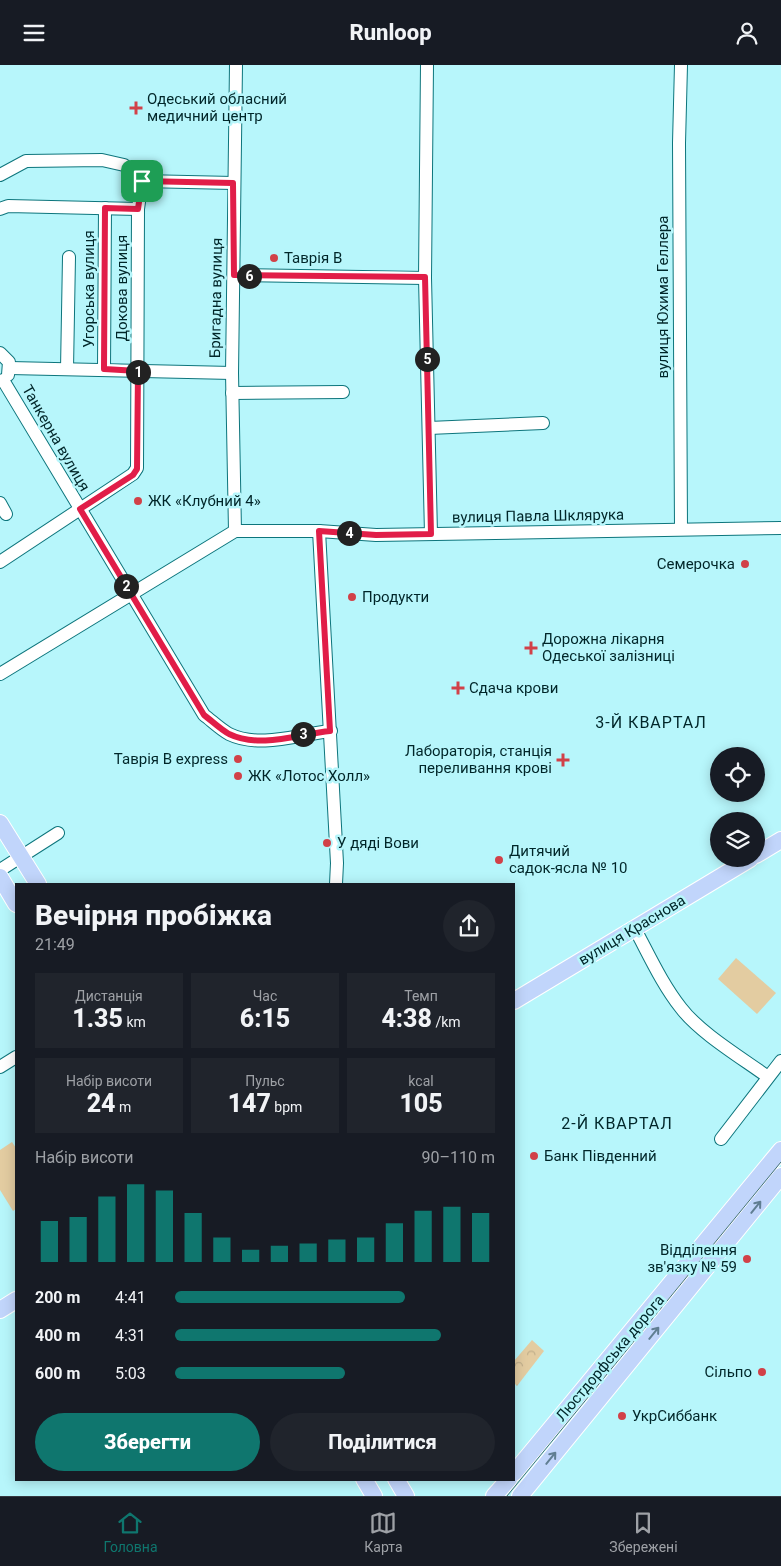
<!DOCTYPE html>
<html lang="uk">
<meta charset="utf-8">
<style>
:root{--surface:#171b24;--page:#20242c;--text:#f1f3f6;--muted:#9ea1a6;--line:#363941;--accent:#0f766e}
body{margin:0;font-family:Roboto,sans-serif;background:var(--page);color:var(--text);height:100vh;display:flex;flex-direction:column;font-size:19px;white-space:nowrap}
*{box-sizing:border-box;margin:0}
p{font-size:16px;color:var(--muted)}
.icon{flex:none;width:28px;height:28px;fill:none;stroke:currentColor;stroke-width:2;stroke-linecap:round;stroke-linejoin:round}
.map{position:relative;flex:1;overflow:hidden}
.side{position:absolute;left:15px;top:818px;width:500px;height:598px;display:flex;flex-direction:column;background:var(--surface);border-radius:0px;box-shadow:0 2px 12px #0003}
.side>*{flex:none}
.buttons{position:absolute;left:710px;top:682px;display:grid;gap:10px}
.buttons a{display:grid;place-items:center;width:55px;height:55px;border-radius:50%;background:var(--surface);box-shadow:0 2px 12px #0003;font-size:25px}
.pin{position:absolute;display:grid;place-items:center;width:42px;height:42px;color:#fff;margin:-21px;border-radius:10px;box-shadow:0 2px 8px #0006}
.km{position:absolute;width:25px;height:25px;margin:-12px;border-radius:50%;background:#222;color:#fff;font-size:14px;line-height:25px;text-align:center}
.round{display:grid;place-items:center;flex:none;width:52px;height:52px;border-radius:26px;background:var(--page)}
.headline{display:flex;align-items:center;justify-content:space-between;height:85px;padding:0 20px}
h1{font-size:28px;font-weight:800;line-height:38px}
.metrics{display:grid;grid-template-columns:repeat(3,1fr);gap:8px;height:85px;padding:5px 20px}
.metrics div{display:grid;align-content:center;border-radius:0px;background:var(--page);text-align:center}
.metrics b{font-size:25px;font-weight:800}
.metrics small{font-size:14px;font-weight:400}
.metrics p{font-size:14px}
.chart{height:140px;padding:10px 20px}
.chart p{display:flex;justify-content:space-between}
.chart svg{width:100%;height:90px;margin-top:5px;stroke:var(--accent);stroke-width:6}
.primary-button{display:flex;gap:10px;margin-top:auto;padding:10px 20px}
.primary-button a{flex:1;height:58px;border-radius:30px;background:var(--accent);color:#fff;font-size:20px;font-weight:800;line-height:58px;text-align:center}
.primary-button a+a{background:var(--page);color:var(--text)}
ul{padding:0 20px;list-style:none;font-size:16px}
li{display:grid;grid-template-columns:80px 60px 1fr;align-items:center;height:38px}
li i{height:12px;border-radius:6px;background:var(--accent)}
header{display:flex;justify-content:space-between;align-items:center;height:65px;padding:0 20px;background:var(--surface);font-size:22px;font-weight:800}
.dock{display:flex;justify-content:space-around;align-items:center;height:70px;border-top:1px solid var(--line);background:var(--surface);font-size:14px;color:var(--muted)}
.dock a{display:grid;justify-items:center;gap:2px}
.dock .current{color:var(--accent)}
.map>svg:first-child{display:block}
</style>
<header><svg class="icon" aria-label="menu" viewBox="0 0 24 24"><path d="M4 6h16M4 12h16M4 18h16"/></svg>Runloop<svg class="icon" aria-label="person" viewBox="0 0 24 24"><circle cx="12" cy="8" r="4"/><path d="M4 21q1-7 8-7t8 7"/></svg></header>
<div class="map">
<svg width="781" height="1431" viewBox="0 0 781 1431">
<defs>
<pattern id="park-crowns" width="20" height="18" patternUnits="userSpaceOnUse" patternTransform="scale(1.25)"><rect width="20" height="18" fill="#e3cca1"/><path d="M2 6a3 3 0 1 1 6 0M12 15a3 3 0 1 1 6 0" fill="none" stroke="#c1af8b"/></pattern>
</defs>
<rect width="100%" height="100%" fill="#b7f6fb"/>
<path fill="url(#park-crowns)" d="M532 1275 544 1286 517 1321 514 1318V1296Z"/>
<g fill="#e3cca1">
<path d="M736 893 776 928 757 949 718 914Z"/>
<path d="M12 1077 16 1083V1144L13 1146 0 1125V1085Z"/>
</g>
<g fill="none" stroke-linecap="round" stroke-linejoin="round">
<g stroke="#0d757c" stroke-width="14">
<g id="minor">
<path d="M427 0 425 213 431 469"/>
<path d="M0 110 26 96 102 95 124 100 142 116 233 118"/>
<path d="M0 144 8 141 138 144"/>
<path d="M234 210 425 213"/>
<path d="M0 288 9 297 8 310"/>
<path d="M10 303 232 308"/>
<path d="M67 304 69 192"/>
<path d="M104 304 105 143"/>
<path d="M3 315 204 650C212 656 220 664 229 669 260 684 299 669 331 666"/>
<path d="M232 328 343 327"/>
<path d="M429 363 543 358"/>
<path d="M0 438 6 449"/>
<path d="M681 464 679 78 681 0"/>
<path d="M235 466 232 308 236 0"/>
<path d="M319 466 337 798 336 819"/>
<path d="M0 497 133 409 137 403 138 144 142 116"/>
<path d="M0 609 235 466H319L376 470 781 463"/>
<path d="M0 805 58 768"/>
<path d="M635 864C649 890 662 919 681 943 700 968 742 993 768 1012"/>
<path d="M0 1002 16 992"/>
<path d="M721 1074 781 996"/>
</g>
</g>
<g stroke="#fff" stroke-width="18">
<g id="major">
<path d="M0 758 38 819"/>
<path d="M756 790 781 775"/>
<path d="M0 812 16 839"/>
<path d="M514 936 750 794"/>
<path d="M0 1245 16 1235"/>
<path d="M514 1408 781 1085"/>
<path d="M364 1414 374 1431"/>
<path d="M396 1414 406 1431"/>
<path d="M494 1431 509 1414"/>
<path d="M520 1431 781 1111"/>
</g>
</g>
<use href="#minor" stroke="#fff" stroke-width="12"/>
<use href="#major" stroke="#c1d5fb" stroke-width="16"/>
<path stroke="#457478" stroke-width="1" d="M507 1431 781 1097"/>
</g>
<defs><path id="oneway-shaft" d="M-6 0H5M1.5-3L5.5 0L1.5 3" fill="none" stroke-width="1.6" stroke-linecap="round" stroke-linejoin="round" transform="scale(1.25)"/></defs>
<g stroke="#607e92">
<use href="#oneway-shaft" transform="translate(756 1142) rotate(-51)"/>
<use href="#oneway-shaft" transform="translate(654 1268) rotate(-51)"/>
<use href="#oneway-shaft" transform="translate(551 1393) rotate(-51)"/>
</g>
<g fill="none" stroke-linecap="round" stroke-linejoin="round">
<g stroke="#fff" stroke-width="10">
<path id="route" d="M142 116 233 118 234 210 425 212 431 469 376 470 319 466 330 666C299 669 260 684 229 669 220 664 212 656 204 650L80 444 133 410 137 404 138 306 104 304 105 143 138 144Z"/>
</g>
<use href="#route" stroke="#e11d48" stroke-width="6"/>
</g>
<g fill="#d14148" stroke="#b7f6fb" stroke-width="2">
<path d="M133.5 35.5h5v5h5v5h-5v5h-5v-5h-5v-5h5z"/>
<circle cx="274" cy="193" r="5"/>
<circle cx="138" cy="436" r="5"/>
<circle cx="745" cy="499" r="5"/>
<circle cx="352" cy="532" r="5"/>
<path d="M528.5 575.5h5v5h5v5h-5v5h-5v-5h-5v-5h5z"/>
<path d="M455.5 615.5h5v5h5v5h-5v5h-5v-5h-5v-5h5z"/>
<circle cx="238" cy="694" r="5"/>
<path d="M560.5 687.5h5v5h5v5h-5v5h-5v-5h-5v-5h5z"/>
<circle cx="238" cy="711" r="5"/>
<circle cx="327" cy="778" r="5"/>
<circle cx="499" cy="795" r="5"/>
<circle cx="534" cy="1091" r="5"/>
<circle cx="747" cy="1194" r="5"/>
<circle cx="762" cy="1307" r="5"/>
<circle cx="622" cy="1351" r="5"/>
</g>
<g text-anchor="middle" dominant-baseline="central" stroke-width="5" stroke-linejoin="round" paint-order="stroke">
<g font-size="15" fill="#002629" stroke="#b7f6fb" text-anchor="start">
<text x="147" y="34">Одеський обласний<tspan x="147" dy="17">медичний центр</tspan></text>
<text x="284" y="193">Таврія В</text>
<text x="148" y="436">ЖК «Клубний 4»</text>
<text x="735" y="499" text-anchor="end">Семерочка</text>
<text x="362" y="532">Продукти</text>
<text x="542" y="574">Дорожна лікарня<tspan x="542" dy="17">Одеської залізниці</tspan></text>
<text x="469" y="623">Сдача крови</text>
<text x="552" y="686" text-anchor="end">Лабораторія, станція<tspan x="552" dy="17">переливання крові</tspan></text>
<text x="228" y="694" text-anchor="end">Таврія В express</text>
<text x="248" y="711">ЖК «Лотос Холл»</text>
<text x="337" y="778">У дяді Вови</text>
<text x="509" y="786">Дитячий<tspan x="509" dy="17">садок-ясла № 10</tspan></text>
<text x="544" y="1091">Банк Південний</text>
<text x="737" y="1185" text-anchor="end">Відділення<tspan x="737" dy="17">зв'язку № 59</tspan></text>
<text x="752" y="1307" text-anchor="end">Сільпо</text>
<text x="632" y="1351">УкрСиббанк</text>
</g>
<g font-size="15" fill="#002629" stroke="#b7f6fb">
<text transform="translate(122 223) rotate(-90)">Докова вулиця</text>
<text transform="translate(89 224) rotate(-90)">Угорська вулиця</text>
<text transform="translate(663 232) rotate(-90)">вулиця Юхима Геллера</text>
<text transform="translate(216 233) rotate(-89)">Бригадна вулиця</text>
<text transform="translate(56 373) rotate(60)">Танкерна вулиця</text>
<text transform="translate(538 451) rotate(-1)">вулиця Павла Шклярука</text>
<text transform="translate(632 865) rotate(-31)">вулиця Краснова</text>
<text transform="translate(610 1293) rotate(-50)">Люстдорфська дорога</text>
</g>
<g font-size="16" letter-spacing="1" fill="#002629" stroke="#b7f6fb">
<text x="651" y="657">3-Й КВАРТАЛ</text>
<text x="617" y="1058">2-Й КВАРТАЛ</text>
</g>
</g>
</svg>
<div class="buttons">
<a><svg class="icon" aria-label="locate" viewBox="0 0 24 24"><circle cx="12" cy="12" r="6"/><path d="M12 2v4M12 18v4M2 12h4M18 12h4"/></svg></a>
<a><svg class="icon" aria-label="layers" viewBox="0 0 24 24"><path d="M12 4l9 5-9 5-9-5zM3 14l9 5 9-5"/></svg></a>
</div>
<div class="pin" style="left:142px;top:116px;background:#1e9e55"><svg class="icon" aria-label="arrive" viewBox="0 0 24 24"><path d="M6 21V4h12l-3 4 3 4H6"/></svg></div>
<b class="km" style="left:138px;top:307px">1</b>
<b class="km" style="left:126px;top:521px">2</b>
<b class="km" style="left:303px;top:669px">3</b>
<b class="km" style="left:349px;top:468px">4</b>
<b class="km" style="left:427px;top:294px">5</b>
<b class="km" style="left:249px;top:211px">6</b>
<section class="side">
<div class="headline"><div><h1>Вечірня пробіжка</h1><p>21:49</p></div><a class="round"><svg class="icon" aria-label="share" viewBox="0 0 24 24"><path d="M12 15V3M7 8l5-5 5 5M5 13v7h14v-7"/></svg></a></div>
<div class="metrics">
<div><p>Дистанція</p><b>1.35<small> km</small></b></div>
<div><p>Час</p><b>6:15</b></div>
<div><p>Темп</p><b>4:38<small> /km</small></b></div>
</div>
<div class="metrics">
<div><p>Набір висоти</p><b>24<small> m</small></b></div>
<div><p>Пульс</p><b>147<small> bpm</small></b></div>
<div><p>kcal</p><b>105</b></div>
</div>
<div class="chart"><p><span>Набір висоти</span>90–110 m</p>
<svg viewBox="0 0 160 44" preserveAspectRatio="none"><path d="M5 44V24M15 44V22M25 44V12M35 44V6M45 44V9M55 44V20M65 44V32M75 44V38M85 44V36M95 44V35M105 44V33M115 44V32M125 44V25M135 44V19M145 44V17M155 44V20"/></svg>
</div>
<ul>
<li><b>200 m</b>4:41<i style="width:72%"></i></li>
<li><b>400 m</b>4:31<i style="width:83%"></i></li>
<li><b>600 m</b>5:03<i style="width:53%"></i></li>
</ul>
<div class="primary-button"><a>Зберегти</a><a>Поділитися</a></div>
</section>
</div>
<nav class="dock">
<a class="current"><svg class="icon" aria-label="home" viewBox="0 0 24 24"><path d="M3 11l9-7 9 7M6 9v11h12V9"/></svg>Головна</a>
<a><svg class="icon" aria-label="map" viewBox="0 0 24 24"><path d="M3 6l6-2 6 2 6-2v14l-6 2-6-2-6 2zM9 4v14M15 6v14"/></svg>Карта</a>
<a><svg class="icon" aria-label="saved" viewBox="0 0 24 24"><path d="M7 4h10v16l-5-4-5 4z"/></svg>Збережені</a>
</nav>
